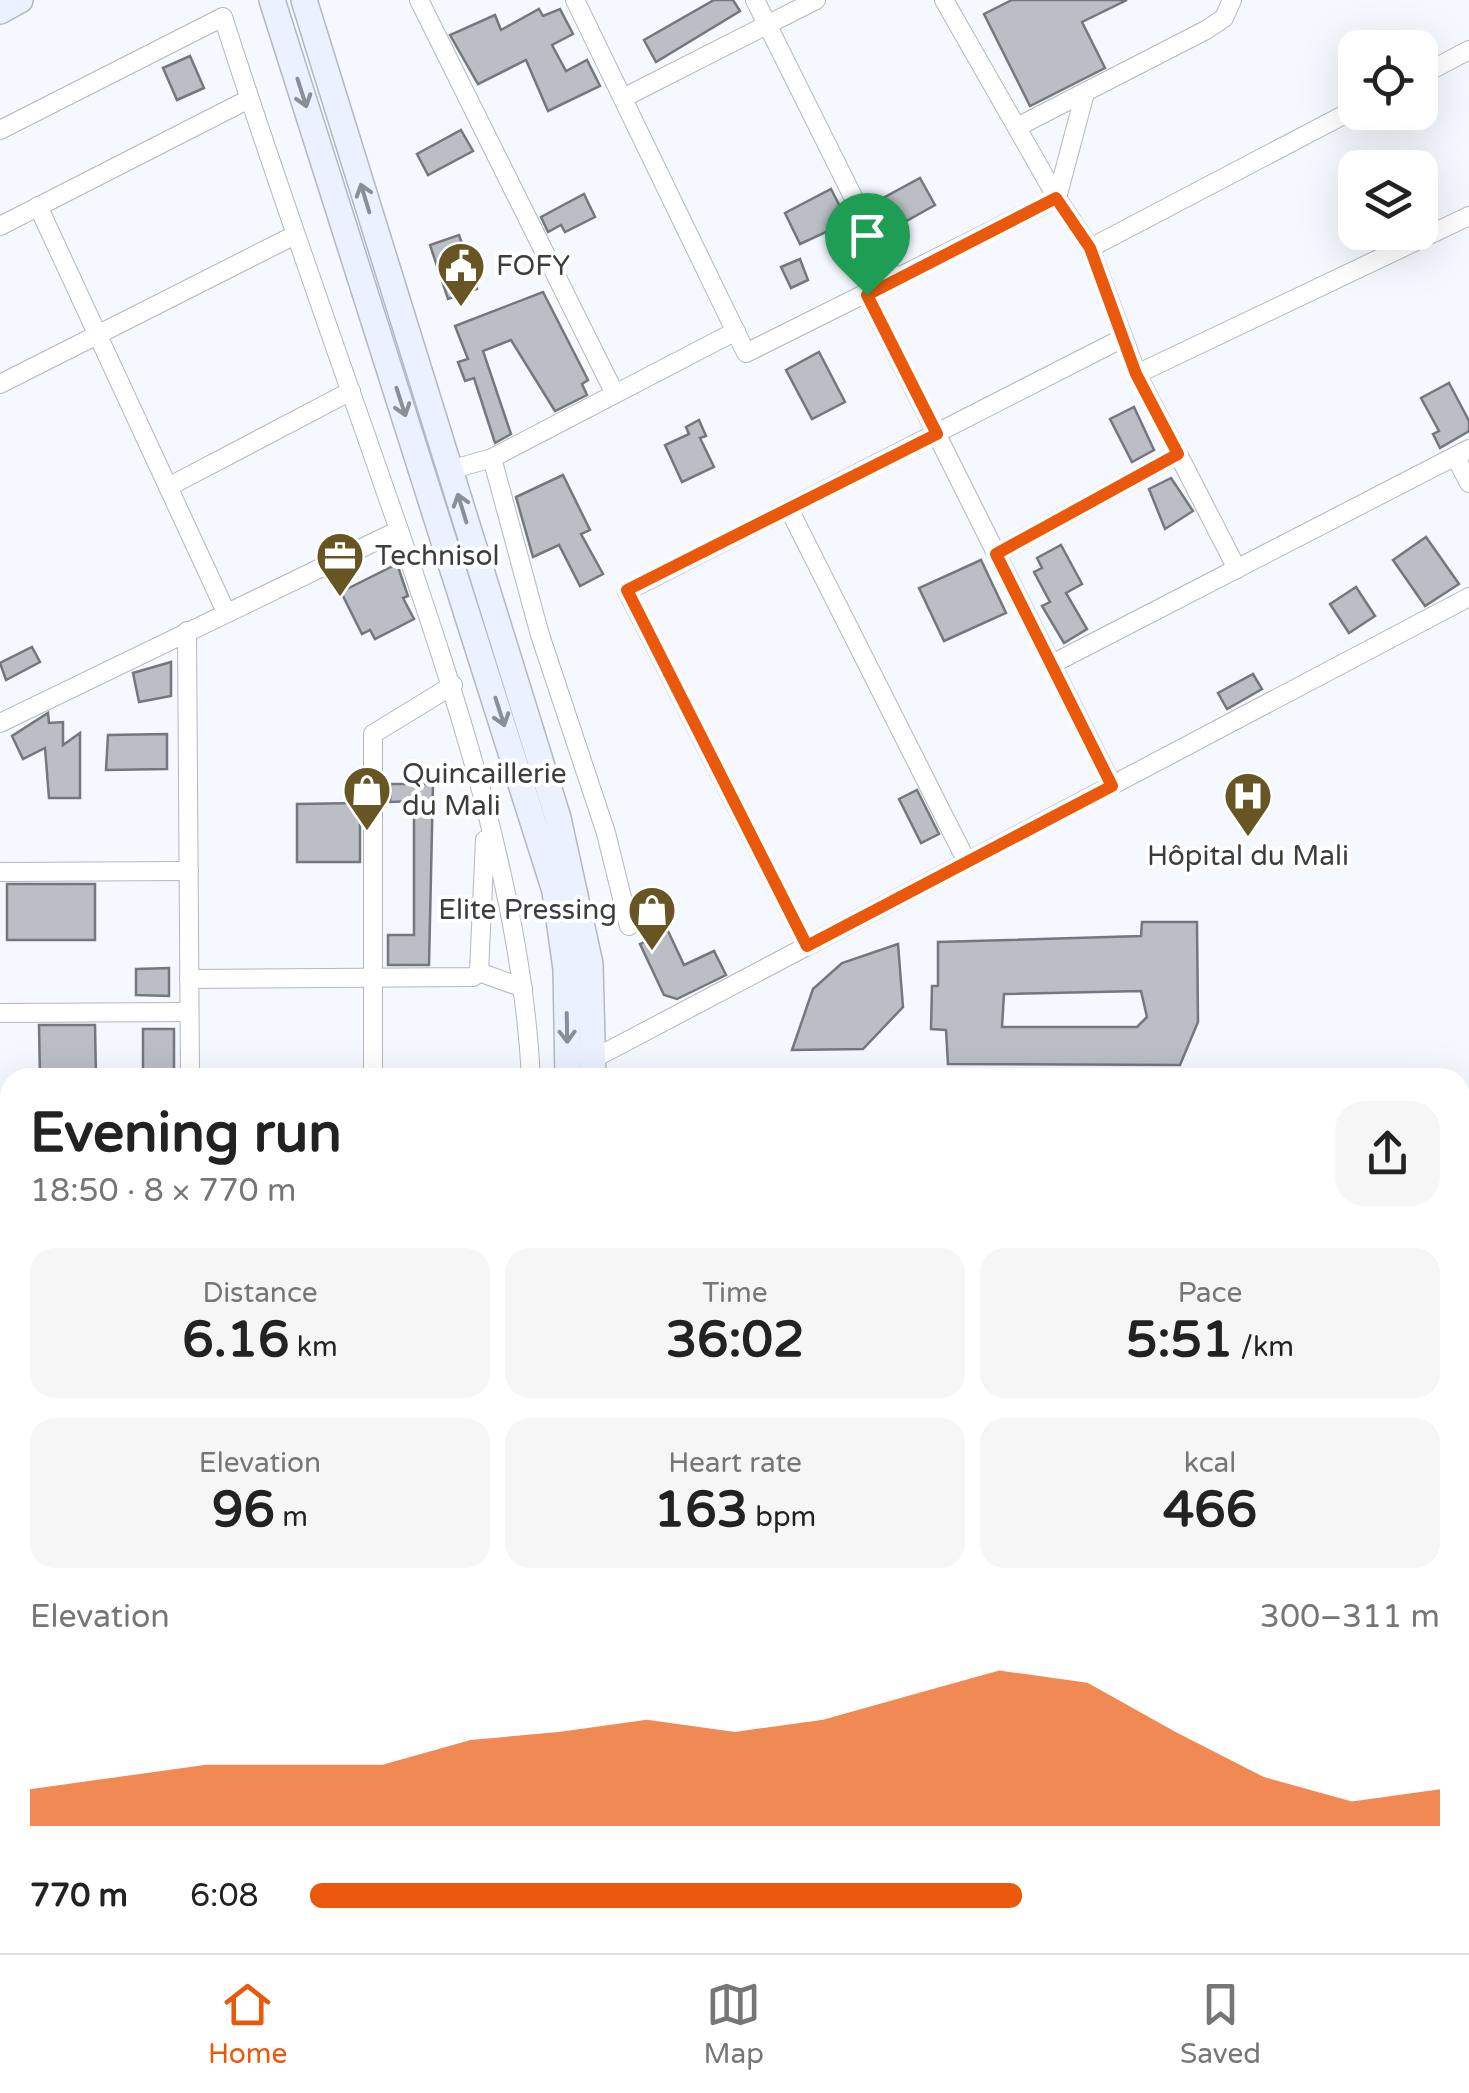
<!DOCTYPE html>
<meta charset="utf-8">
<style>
:root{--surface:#fff;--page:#f6f6f6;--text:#222;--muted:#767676;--line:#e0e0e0;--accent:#ea580c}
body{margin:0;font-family:"Varela Round",sans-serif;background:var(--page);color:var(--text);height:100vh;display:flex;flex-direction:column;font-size:38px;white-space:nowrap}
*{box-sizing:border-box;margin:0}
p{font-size:32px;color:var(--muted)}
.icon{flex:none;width:55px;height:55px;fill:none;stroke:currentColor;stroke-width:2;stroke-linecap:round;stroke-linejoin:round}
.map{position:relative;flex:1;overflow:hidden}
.side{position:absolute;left:0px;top:1068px;width:1470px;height:888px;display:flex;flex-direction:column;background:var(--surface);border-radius:30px 30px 0 0;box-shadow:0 10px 40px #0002}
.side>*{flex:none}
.fabs{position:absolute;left:1338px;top:30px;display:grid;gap:20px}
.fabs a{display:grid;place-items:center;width:100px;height:100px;border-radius:20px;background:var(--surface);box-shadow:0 10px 40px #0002;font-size:50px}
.pin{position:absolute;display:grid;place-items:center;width:85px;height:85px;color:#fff;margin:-102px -42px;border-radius:50% 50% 50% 0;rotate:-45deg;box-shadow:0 0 10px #0007}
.pin .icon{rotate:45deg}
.round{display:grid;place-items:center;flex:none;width:105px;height:105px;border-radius:30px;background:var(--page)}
.summary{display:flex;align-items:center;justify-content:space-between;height:170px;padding:0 30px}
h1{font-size:55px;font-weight:800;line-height:75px}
.figures{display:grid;grid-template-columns:repeat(3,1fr);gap:15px;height:170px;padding:10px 30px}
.figures div{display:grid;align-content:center;border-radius:25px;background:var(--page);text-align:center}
.figures b{font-size:50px;font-weight:800}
.figures small{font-size:28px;font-weight:400}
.figures p{font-size:28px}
.chart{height:280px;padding:20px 30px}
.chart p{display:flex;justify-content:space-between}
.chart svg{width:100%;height:180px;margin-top:10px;fill:var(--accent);opacity:.7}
ul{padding:0 30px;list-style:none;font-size:32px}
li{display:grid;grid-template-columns:160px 120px 1fr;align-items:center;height:75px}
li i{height:25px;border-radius:12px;background:var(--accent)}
.tab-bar{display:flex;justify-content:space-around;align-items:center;height:140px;border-top:2px solid var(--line);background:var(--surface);font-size:28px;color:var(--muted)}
.tab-bar a{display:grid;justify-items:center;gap:5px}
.tab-bar .on{color:var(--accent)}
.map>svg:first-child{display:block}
</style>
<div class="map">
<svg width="1469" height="1953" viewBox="0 0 1469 1953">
<rect width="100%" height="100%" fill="#f5f8fe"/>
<g fill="#bbbfc5" stroke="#74777d" stroke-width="2.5" fill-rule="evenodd">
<path d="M714 0H733L740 11 656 62 644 40Z"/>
<path d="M1012 0H1127L1082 22 1105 68 1030 106 984 14Z"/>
<path d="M539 9 543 16 560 9 573 34 552 45 566 71 587 60 600 86 548 111 526 60 478 84 450 35 495 15 501 30Z"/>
<path d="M190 56 204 88 177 100 163 68Z"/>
<path d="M461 130 473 151 428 175 417 154Z"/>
<path d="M920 178 935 205 892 229 874 203Z"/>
<path d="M831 189 848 222 800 244 785 213Z"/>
<path d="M584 194 595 217 565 232 561 225 548 232 541 217Z"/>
<path d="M459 235 477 289 448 299 430 245Z"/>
<path d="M800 259 808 280 791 288 781 267Z"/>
<path d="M543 292 588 380 582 384 587 395 555 411 511 340 483 351 511 434 495 443 474 378 465 381 458 362 468 359 455 326Z"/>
<path d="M819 352 845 402 812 419 786 370Z"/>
<path d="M1449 383 1469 421V431L1440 448 1433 434 1439 431 1421 398Z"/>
<path d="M1134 407 1154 450 1132 462 1110 419Z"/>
<path d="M699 420 706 436 700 438 714 467 682 482 665 445 689 434 686 427Z"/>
<path d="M563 475 590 530 581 534 603 574 580 586 559 545 533 557 516 497Z"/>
<path d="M1171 478 1193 511 1165 529 1149 489Z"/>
<path d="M1426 537 1459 584 1425 606 1393 560Z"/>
<path d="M1061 545 1082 584 1066 593 1087 629 1064 643 1042 606 1050 602 1034 572 1042 568 1037 558Z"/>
<path d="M981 560 1006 613 944 641 919 588Z"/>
<path d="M397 564 408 596 403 598 414 619 375 639 370 630 362 634 341 592Z"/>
<path d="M1356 587 1375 616 1349 633 1330 604Z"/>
<path d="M32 647 40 662 6 680 0 663Z"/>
<path d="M171 662V696L139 702 133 673Z"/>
<path d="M1253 674 1262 689 1227 709 1218 693Z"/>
<path d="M48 713 49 723 63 722V745L80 733V798H49L45 748 23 759 12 736Z"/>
<path d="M167 734V769L106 770 108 735Z"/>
<path d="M391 784H433L429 965H388V935H414V801L390 802Z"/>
<path d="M917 790 939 834 921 843 899 799Z"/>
<path d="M360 803V862H297V804Z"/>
<rect x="7" y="884" width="88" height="56"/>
<path d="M1142 922H1197L1198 1022 1180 1065 948 1064 946 1030 931 1029 932 986H938V942L1141 936ZM1141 991 1147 1017 1137 1027H1002L1004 994Z"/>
<path d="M668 931 684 965 714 951 726 975 677 999 664 995 640 944Z"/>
<path d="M898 944 903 1007 863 1049 792 1050 813 989 842 963Z"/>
<path d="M169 968V996L136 995V969Z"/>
<path d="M39 1025H95L96 1078H40Z"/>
<rect x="143" y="1029" width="31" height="49"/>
</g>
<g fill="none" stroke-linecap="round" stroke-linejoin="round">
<g stroke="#b3b7be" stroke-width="20">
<g id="street">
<path d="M419 0 615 394"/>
<path d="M575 0 746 353 1057 198 1085 93"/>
<path d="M755 0 895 281"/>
<path d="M944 0 1057 198 1090 248 1137 374 1237 569"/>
<path d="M1420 76 1469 50"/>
<path d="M623 98 816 0"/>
<path d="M1019 126 1206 30 1224 18 1232 0"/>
<path d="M0 130 223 17C278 189 339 357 398 527 457 699 522 895 531 1078"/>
<path d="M38 206 226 612"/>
<path d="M0 226 249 99"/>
<path d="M1090 248 1355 109"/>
<path d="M867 295 1112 785"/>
<path d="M1137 374 1469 216"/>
<path d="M0 384 293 236"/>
<path d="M492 458 540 635 606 833 629 926"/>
<path d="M1456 458 1469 483"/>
<path d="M450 470 492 458 736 331"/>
<path d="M168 487 351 391"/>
<path d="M789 509 967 862"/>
<path d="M996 554 1178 454"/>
<path d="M187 631 190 1078"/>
<path d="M1052 664 1469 449"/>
<path d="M0 723 399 530"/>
<path d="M0 872 189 871"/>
<path d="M807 946 627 591 1123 338"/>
<path d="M479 972 523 988"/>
<path d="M189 979 473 977 479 972 485 840"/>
<path d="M0 1013 189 1012"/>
<path d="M593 1059 1469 597"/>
<path d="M373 1078V734L453 685"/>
<path d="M0 1159H10"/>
<path d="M0 1296H10"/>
<path d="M0 1352H10"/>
<path d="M0 1514H10"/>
<path d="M0 1659H10"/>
<path d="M1460 1704H1469"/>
<path d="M0 1811 10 1810"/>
<path d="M1460 1852H1469"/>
<path d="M435 1945V1953"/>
<path d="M823 1945 837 1953"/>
<path d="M962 1945 964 1953"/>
<path d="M1116 1945 1130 1953"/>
<path d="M1414 1945 1431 1953"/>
<path d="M0 1949 196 1945"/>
<path d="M1060 1953 1074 1945"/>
<path d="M1303 1953 1307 1945"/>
</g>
</g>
<g stroke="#b3b7be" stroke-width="28">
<g id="secondary">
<path d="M272 0 555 891 566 969 568 1078"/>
<path d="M304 0 558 818 590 964 593 1078"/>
<path d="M0 11 20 0"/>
<path d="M1460 1518H1469"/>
<path d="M601 1945V1953"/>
</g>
</g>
<use href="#street" stroke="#fff" stroke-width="18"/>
<use href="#secondary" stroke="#ebf1fe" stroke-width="25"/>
</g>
<defs><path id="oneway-shaft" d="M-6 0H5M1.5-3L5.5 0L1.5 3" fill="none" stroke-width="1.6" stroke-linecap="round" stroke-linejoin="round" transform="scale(2.5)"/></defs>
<g stroke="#8a8e95">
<use href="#oneway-shaft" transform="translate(302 93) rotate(72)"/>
<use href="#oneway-shaft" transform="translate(365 198) rotate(-107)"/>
<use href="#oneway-shaft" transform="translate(401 402) rotate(72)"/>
<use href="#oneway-shaft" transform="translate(462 508) rotate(-107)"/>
<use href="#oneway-shaft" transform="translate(500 712) rotate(72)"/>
<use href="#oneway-shaft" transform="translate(567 1028) rotate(89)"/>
</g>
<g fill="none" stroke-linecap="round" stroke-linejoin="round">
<g stroke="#fff" stroke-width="20">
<path id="route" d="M1056 198 1090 248 1136 374 1178 454 996 554 1112 786 807 946 627 590 937 434 867 295Z"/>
</g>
<use href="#route" stroke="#ea580c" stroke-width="12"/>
</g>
<defs>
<g id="civic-pin" transform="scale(2.5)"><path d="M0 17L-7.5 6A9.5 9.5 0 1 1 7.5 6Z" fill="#675623" stroke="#fff"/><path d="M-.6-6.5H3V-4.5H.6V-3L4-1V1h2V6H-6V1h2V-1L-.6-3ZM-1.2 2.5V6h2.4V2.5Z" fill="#fff"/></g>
<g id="office-pin" transform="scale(2.5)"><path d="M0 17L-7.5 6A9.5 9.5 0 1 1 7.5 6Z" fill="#675623" stroke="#fff"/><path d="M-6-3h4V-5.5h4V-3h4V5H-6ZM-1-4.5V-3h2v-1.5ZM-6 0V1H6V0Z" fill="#fff"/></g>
<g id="shop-pin" transform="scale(2.5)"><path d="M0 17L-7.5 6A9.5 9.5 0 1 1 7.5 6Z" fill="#675623" stroke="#fff"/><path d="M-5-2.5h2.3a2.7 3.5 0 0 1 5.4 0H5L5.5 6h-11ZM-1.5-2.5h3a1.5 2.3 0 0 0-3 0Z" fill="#fff"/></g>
<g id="hospital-pin" transform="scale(2.5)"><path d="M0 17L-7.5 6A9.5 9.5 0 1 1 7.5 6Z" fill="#675623" stroke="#fff"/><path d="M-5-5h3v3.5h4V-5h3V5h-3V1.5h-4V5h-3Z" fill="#fff"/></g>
</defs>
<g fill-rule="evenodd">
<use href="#civic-pin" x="461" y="266"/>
<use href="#office-pin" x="340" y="556"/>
<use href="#shop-pin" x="367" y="790"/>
<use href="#hospital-pin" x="1248" y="796"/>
<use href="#shop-pin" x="652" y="910"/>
</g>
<g text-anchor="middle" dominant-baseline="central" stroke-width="8" stroke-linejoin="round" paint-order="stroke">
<g font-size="28" fill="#3b3d3f" stroke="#fff" text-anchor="start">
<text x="496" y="266">FOFY</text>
<text x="375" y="556">Technisol</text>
<text x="402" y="774">Quincaillerie<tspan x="402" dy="32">du Mali</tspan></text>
<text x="1248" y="856" text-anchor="middle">Hôpital du Mali</text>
<text x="617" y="910" text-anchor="end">Elite Pressing</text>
</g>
</g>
</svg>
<div class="fabs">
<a><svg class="icon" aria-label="locate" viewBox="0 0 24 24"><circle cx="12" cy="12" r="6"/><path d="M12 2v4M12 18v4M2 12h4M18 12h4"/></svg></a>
<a><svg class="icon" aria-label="layers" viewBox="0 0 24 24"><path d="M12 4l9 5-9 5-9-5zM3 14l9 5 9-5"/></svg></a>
</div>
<div class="pin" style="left:867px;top:295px;background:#1e9e55"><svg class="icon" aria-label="arrive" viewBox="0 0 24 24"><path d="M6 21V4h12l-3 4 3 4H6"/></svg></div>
<section class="side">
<div class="summary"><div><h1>Evening run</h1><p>18:50 · 8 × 770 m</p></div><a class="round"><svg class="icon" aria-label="share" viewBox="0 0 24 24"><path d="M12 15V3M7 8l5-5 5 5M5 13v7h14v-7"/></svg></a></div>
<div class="figures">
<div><p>Distance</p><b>6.16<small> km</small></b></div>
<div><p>Time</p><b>36:02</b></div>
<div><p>Pace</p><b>5:51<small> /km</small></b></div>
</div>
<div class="figures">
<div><p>Elevation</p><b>96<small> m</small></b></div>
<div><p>Heart rate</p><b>163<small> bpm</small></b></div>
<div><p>kcal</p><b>466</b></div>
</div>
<div class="chart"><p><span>Elevation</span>300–311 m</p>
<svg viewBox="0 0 160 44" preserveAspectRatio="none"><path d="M0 44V35L10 32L20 29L30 29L40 29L50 23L60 21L70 18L80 21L90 18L100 12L110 6L120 9L130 21L140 32L150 38L160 35V44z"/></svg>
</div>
<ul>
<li><b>770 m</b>6:08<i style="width:63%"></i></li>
</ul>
</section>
</div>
<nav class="tab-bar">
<a class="on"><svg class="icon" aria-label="home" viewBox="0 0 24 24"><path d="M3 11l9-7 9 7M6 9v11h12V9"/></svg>Home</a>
<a><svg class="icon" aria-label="map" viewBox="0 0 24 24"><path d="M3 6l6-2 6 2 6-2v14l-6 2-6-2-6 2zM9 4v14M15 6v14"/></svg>Map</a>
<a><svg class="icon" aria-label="saved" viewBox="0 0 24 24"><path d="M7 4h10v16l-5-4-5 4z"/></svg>Saved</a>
</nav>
